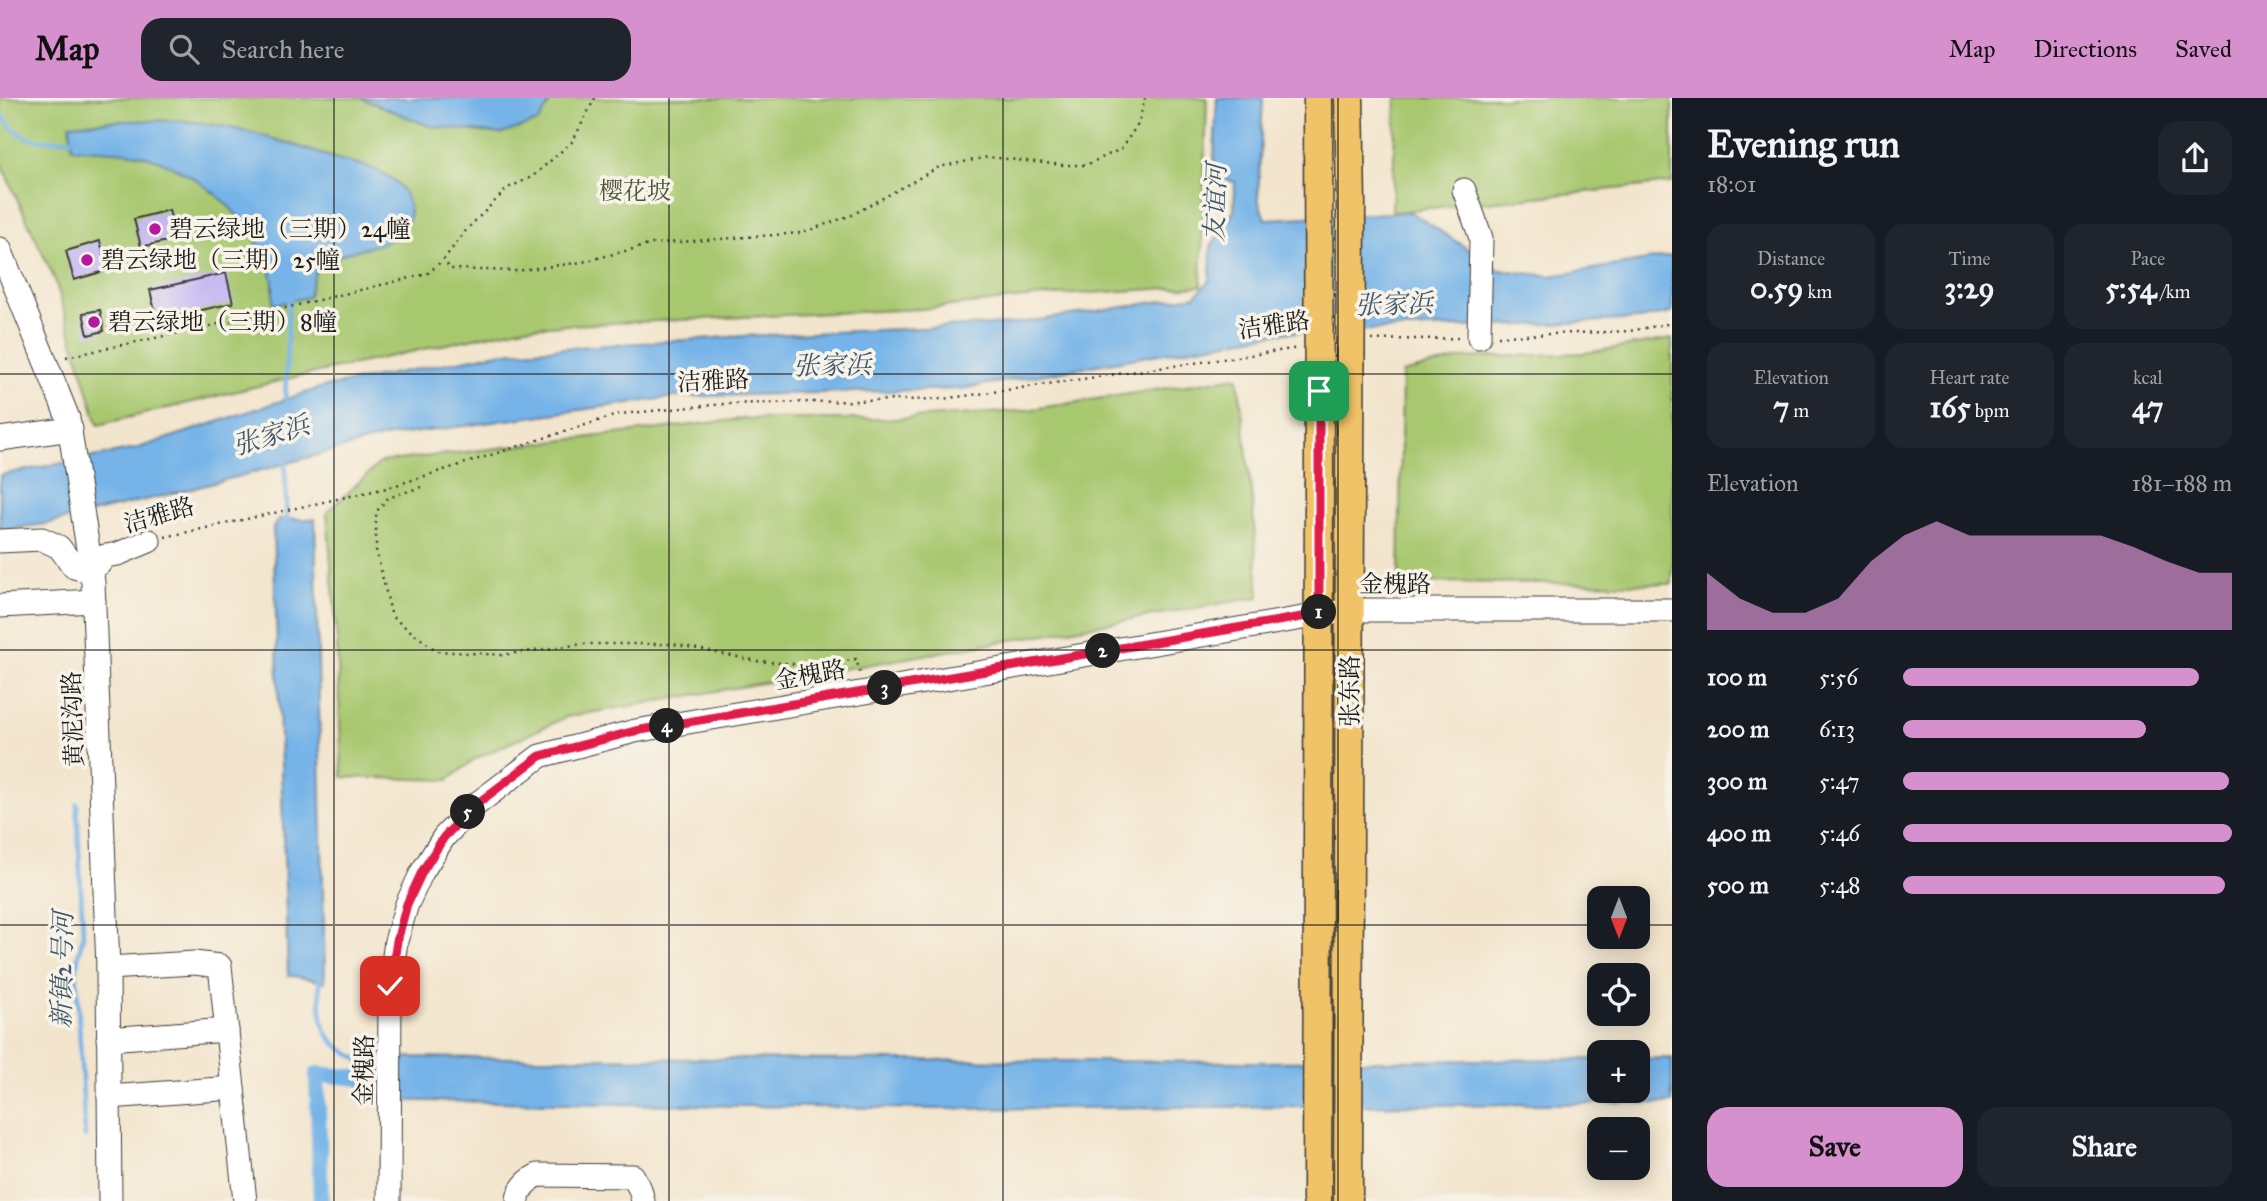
<!DOCTYPE html>
<meta charset="utf-8">
<style>
:root{--surface:#171b24;--page:#20242c;--text:#f1f3f6;--muted:#9ea1a6;--accent:#d690ce}
body{margin:0;font-family:"IM FELL Great Primer","Noto Serif SC",serif;background:var(--page);color:var(--text);height:100vh;display:flex;flex-direction:column;font-size:26px;white-space:nowrap}
*{box-sizing:border-box;margin:0}
p{font-size:23px;color:var(--muted)}
.icon{flex:none;width:38px;height:38px;fill:none;stroke:currentColor;stroke-width:2;stroke-linecap:round;stroke-linejoin:round}
.map{position:relative;flex:1;overflow:hidden}
.drawer{display:flex;flex-direction:column;background:var(--surface);width:595px}
.drawer>*{flex:none}
.needle{width:46px;rotate:180deg}
.fabs{position:absolute;left:1587px;top:788px;display:grid;gap:14px}
.fabs a{display:grid;place-items:center;width:63px;height:63px;border-radius:14px;background:var(--surface);box-shadow:0 4px 18px #0003;font-size:35px}
.pin{position:absolute;display:grid;place-items:center;width:60px;height:60px;color:#fff;margin:-30px;border-radius:14px;box-shadow:0 4px 10px #0006}
.km{position:absolute;width:35px;height:35px;margin:-18px;border-radius:50%;background:#222;color:#fff;font-size:19px;line-height:35px;text-align:center}
.round{display:grid;place-items:center;flex:none;width:74px;height:74px;border-radius:21px;background:var(--page)}
.headline{display:flex;align-items:center;justify-content:space-between;height:119px;padding:0 35px}
h1{font-size:38px;font-weight:800;line-height:52px}
.figures{display:grid;grid-template-columns:repeat(3,1fr);gap:10px;height:119px;padding:7px 35px}
.figures div{display:grid;align-content:center;border-radius:18px;background:var(--page);text-align:center}
.figures b{font-size:30px;font-weight:800}
.figures small{font-size:19px;font-weight:400}
.figures p{font-size:19px}
.chart{height:196px;padding:14px 35px}
.chart p{display:flex;justify-content:space-between}
.chart svg{width:100%;height:126px;margin-top:7px;fill:var(--accent);opacity:.7}
.primary-button{display:flex;gap:14px;margin-top:auto;padding:14px 35px}
.primary-button a{flex:1;height:80px;border-radius:21px;background:var(--accent);color:#111;font-size:28px;font-weight:800;line-height:80px;text-align:center}
.primary-button a+a{background:var(--page);color:var(--text)}
ul{padding:0 35px;list-style:none;font-size:23px}
li{display:grid;grid-template-columns:112px 84px 1fr;align-items:center;height:52px}
li i{height:18px;border-radius:9px;background:var(--accent)}
header{display:flex;align-items:center;gap:42px;box-sizing:border-box;height:98px;padding:0 35px;background:var(--accent);color:#111}
header strong{font-size:33px}
nav{display:flex;gap:38px;margin-inline-start:auto;font-size:24px}
.search{width:490px;height:63px;background:var(--page);display:flex;align-items:center;gap:18px;box-sizing:border-box;padding:0 24px;border-radius:21px;color:var(--muted);font-size:26px}
main{display:flex;flex:1;min-height:0}
.map>svg:first-child{display:block}
</style>
<header>
<strong>Map</strong>
<div class="search"><svg class="icon" aria-label="search" viewBox="0 0 24 24"><circle cx="10" cy="10" r="6"/><path d="M15 15l6 6"/></svg>Search here</div>
<nav><a>Map</a><a>Directions</a><a>Saved</a></nav>
</header>
<main>
<div class="map">
<svg width="1672" height="1103" viewBox="0 0 1672 1103">
<rect width="100%" height="100%" fill="#f7f3e8"/>
<filter id="ink" filterUnits="userSpaceOnUse"><feTurbulence type="fractalNoise" baseFrequency=".0143" numOctaves="2"/><feDisplacementMap in="SourceGraphic" scale="14" xChannelSelector="R" yChannelSelector="G"/><feConvolveMatrix kernelMatrix="1 2 1 2 8 2 1 2 1" color-interpolation-filters="sRGB"/></filter>
<filter id="wash" filterUnits="userSpaceOnUse"><feTurbulence type="fractalNoise" baseFrequency=".00686" numOctaves="4" result="noise"/><feDisplacementMap in="SourceGraphic" scale="28" xChannelSelector="R" yChannelSelector="G"/><feGaussianBlur stdDeviation="1.57" result="paint"/><feColorMatrix in="noise" values="0 0 0 0 0 0 0 0 0 0 0 0 0 0 0 0 0 1.4 0 .05"/><feComposite in="paint" operator="in"/></filter>
<g filter="url(#wash)">
<rect width="100%" height="100%" fill="#f3e5cd"/>
<g fill="#a8c870" stroke="#627246" stroke-width="2">
<path d="M0 0H1207L1201 188 1043 198 922 211 525 229 291 280 98 327 55 182 0 64Z"/>
<path d="M1396 0H1672V85L1392 114Z"/>
<path d="M1672 241V486L1399 484 1402 275 1463 260 1585 255Z"/>
<path d="M1238 279 1252 400 1259 499 566 619 475 661 448 682 342 679 337 542 327 414 381 364 742 321H893L1020 313Z"/>
</g>
<g fill="#75b3e8" stroke="#486882" stroke-width="2">
<path d="M361 0H553L538 24 501 36 429 28Z"/>
<path d="M1217 0H1263L1258 101 1265 121 1411 114 1500 172 1551 178 1672 158V215L1638 221 1552 226 1279 235 960 291 674 299 384 339 199 389 46 426 0 432V377L135 351 320 290 504 254 744 238 1012 226 1195 198 1210 182 1211 148 1234 113 1235 84 1213 79Z"/>
<path d="M115 23C138 23 161 22 184 23 236 27 285 44 334 60 354 66 372 67 389 79 405 89 416 113 405 129 386 157 336 145 316 174 312 180 311 191 308 199L273 207C273 198 274 188 272 179 258 121 190 65 132 55 113 52 92 52 72 50L70 26Z"/>
<path d="M280 421H315L325 884 288 877 273 429Z"/>
<path d="M359 959 1257 964 1599 961 1600 992H1638V961L1672 960V1005L941 1011 360 1002Z"/>
</g>
<g fill="none" stroke-linecap="round" stroke-linejoin="round">
<g stroke="#75b3e8" stroke-width="4.5">
<path d="M0 15C21 47 39 43 74 41"/>
<path d="M285 305 289 198"/>
<path d="M285 362 287 427"/>
<path d="M77 706 83 837 76 869 85 1039"/>
<path d="M319 878C322 923 316 943 364 963"/>
</g>
<path stroke="#75b3e8" stroke-width="16" d="M321 1103 317 976 381 982"/>
</g>
<g id="blocks">
<g fill="#c0b2f4">
<path d="M169 112 176 141 141 149 134 121Z"/>
<path d="M100 143 108 172 74 182 66 153Z"/>
<path d="M226 175 233 205 157 222 150 192Z"/>
<path d="M100 212 104 233 88 237 83 215Z"/>
</g>
</g>
</g>
<g filter="url(#ink)">
<use href="#blocks" fill-opacity="0" stroke="#3c3a37" stroke-width="2"/>
<g fill="none" stroke-linecap="round" stroke-linejoin="round">
<g stroke="#3c3a37" stroke-width="25">
<g id="minor">
<path d="M1464 92 1481 140 1479 239"/>
<path d="M0 151 68 320 93 484 108 870 110 1103"/>
<path d="M0 341 71 331"/>
<path d="M0 443 42 441 59 449 74 469 81 471 99 466 105 458 118 456 149 443"/>
<path d="M0 508 94 503"/>
<path d="M108 870 194 865 220 868 245 1103"/>
<path d="M108 941 227 932"/>
<path d="M109 999 233 990"/>
<path d="M389 1103 390 888 396 843 407 806 422 774 444 739 474 708 540 658 635 633 1350 512H1672"/>
<path d="M518 1103C518 1091 528 1082 538 1077L633 1078 640 1091 643 1103"/>
</g>
</g>
<g stroke="#3c3a37" stroke-width="31">
<g id="major">
<path d="M1317 1103 1319 387"/>
<path d="M1348 1103 1350 387"/>
</g>
</g>
<g stroke="#3c3a37" stroke-width="2.5" stroke-dasharray="2 5" stroke-linecap="butt">
<path d="M595 0 573 43 532 79 508 90 467 131 444 161 450 171 515 173 583 164 652 146 801 135 852 117 939 69 988 59 1063 67H1086L1121 51 1138 26 1145 0"/>
<path d="M1498 238 1630 233 1672 225"/>
<path d="M1372 242 1460 240"/>
<path d="M66 259 202 230 427 176 443 162"/>
<path d="M421 389 388 400 376 414V452L392 519 437 553 502 557 582 546H673L757 563 821 568 856 561 861 578"/>
<path d="M165 439 387 390 620 316 724 306 943 301 1299 250"/>
</g>
<use href="#minor" stroke="#fff" stroke-width="23"/>
<use href="#major" stroke="#f0c369" stroke-width="28"/>
<g stroke="#3c3a37" stroke-width="31" stroke-linecap="butt">
<g id="major-bridge">
<path d="M1318 0 1319 387"/>
<path d="M1349 0 1351 106 1350 387"/>
</g>
</g>
<use href="#major-bridge" stroke="#f0c369" stroke-width="28"/>
</g>
</g>
<g fill="none" stroke-linecap="round" stroke-linejoin="round" filter="url(#ink)">
<g stroke="#fff" stroke-width="14">
<path id="route" d="M390 888 397 843 407 806 422 774 444 739 474 708 540 658 635 633 1319 516V293"/>
</g>
<use href="#route" stroke="#e11d48" stroke-width="9"/>
</g>
<path fill="none" stroke="#1c1c1c" stroke-width="2" stroke-opacity="0.55" d="M334 0V1103M669 0V1103M1003 0V1103M1338 0V1103M0 276H1672M0 552H1672M0 827H1600M1638 827H1672"/>
<g fill="#b5179e" stroke="#f7f3e8" stroke-width="2.5">
<circle cx="155" cy="131" r="7"/>
<circle cx="87" cy="162" r="7"/>
<circle cx="94" cy="224" r="7"/>
</g>
<g text-anchor="middle" dominant-baseline="central" stroke-width="7" stroke-linejoin="round" paint-order="stroke">
<g font-size="24" fill="#4d5839" stroke="#f7f3e8">
<text x="635" y="93">樱花坡</text>
</g>
<g font-size="24" fill="#1c1c1c" stroke="#f7f3e8" text-anchor="start">
<text x="169" y="131">碧云绿地（三期）24幢</text>
<text x="101" y="162">碧云绿地（三期）25幢</text>
<text x="108" y="224">碧云绿地（三期）8幢</text>
</g>
<g font-size="24" fill="#1c1c1c" stroke="#f7f3e8">
<text transform="translate(1274 227) rotate(-8)">洁雅路</text>
<text transform="translate(713 283) rotate(-3)">洁雅路</text>
<text transform="translate(159 417) rotate(-16)">洁雅路</text>
<text x="1395" y="486">金槐路</text>
<text transform="translate(810 577) rotate(-10)">金槐路</text>
<text transform="translate(1350 593) rotate(-90)">张东路</text>
<text transform="translate(73 621) rotate(-92)">黄泥沟路</text>
<text transform="translate(364 972) rotate(-89)">金槐路</text>
</g>
<g font-size="26" font-style="italic" fill="#40586e" stroke="#f7f3e8">
<text transform="translate(1215 105) rotate(-88)">友谊河</text>
<text transform="translate(1394 206) rotate(-2)">张家浜</text>
<text transform="translate(832 267) rotate(-1)">张家浜</text>
<text transform="translate(271 337) rotate(-17)">张家浜</text>
<text transform="translate(62 872) rotate(-89)">新镇2号河</text>
</g>
</g>
</svg>
<div class="fabs">
<a><svg class="needle" viewBox="-14 -14 28 28"><path d="M0-13l5 13h-10z" fill="#e53935"/><path d="M0 13l5-13h-10z" fill="#9ea1a6"/></svg></a>
<a><svg class="icon" aria-label="locate" viewBox="0 0 24 24"><circle cx="12" cy="12" r="6"/><path d="M12 2v4M12 18v4M2 12h4M18 12h4"/></svg></a>
<a>+</a>
<a>−</a>
</div>
<div class="pin" style="left:1319px;top:293px;background:#1e9e55"><svg class="icon" aria-label="arrive" viewBox="0 0 24 24"><path d="M6 21V4h12l-3 4 3 4H6"/></svg></div>
<div class="pin" style="left:390px;top:888px;background:#d93025"><svg class="icon" aria-label="check" viewBox="0 0 24 24"><path d="M5 12l5 5 9-10"/></svg></div>
<b class="km" style="left:1319px;top:514px">1</b>
<b class="km" style="left:1103px;top:553px">2</b>
<b class="km" style="left:885px;top:590px">3</b>
<b class="km" style="left:667px;top:628px">4</b>
<b class="km" style="left:468px;top:714px">5</b>
</div>
<section class="drawer">
<div class="headline"><div><h1>Evening run</h1><p>18:01</p></div><a class="round"><svg class="icon" aria-label="share" viewBox="0 0 24 24"><path d="M12 15V3M7 8l5-5 5 5M5 13v7h14v-7"/></svg></a></div>
<div class="figures">
<div><p>Distance</p><b>0.59<small> km</small></b></div>
<div><p>Time</p><b>3:29</b></div>
<div><p>Pace</p><b>5:54<small> /km</small></b></div>
</div>
<div class="figures">
<div><p>Elevation</p><b>7<small> m</small></b></div>
<div><p>Heart rate</p><b>165<small> bpm</small></b></div>
<div><p>kcal</p><b>47</b></div>
</div>
<div class="chart"><p><span>Elevation</span>181–188 m</p>
<svg viewBox="0 0 160 44" preserveAspectRatio="none"><path d="M0 44V24L10 33L20 38L30 38L40 33L50 20L60 11L70 6L80 11L90 11L100 11L110 11L120 11L130 15L140 20L150 24L160 24V44z"/></svg>
</div>
<ul>
<li><b>100 m</b>5:56<i style="width:90%"></i></li>
<li><b>200 m</b>6:13<i style="width:74%"></i></li>
<li><b>300 m</b>5:47<i style="width:99%"></i></li>
<li><b>400 m</b>5:46<i style="width:100%"></i></li>
<li><b>500 m</b>5:48<i style="width:98%"></i></li>
</ul>
<div class="primary-button"><a>Save</a><a>Share</a></div>
</section>
</main>
